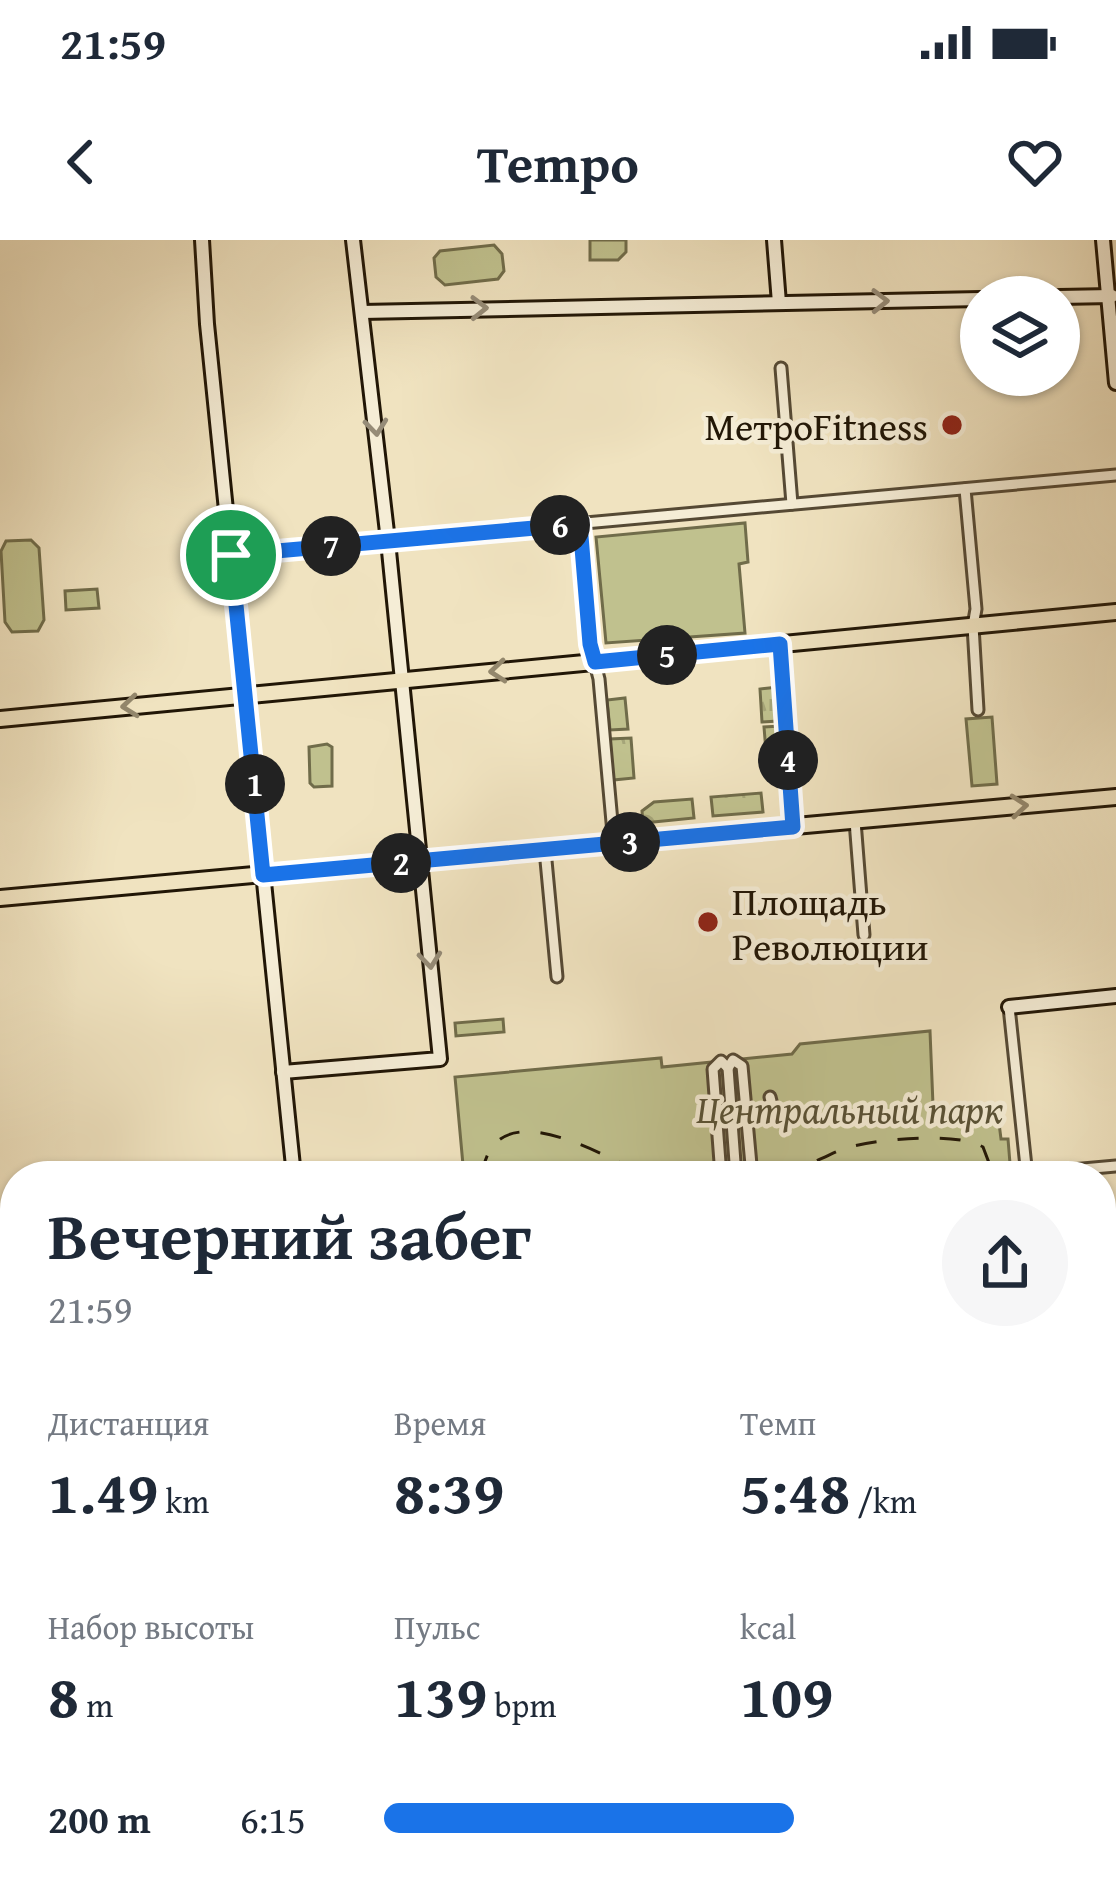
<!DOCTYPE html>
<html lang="ru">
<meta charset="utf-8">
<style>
:root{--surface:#fff;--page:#f6f6f7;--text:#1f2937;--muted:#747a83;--accent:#1a73e8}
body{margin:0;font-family:"Gentium Book Plus",serif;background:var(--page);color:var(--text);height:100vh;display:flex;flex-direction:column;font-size:45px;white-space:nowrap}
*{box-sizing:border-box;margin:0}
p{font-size:39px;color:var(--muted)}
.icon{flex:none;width:66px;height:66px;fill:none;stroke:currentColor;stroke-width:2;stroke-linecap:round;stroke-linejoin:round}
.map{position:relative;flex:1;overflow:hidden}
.sheet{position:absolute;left:0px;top:921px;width:1116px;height:729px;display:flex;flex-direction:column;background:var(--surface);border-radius:48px 48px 0 0;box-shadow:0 3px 9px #0004}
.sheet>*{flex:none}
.fabs{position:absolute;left:960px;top:36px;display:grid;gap:24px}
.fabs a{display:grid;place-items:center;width:120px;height:120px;border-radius:50%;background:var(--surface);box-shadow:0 3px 9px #0004;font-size:60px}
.pin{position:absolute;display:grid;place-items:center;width:102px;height:102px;color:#fff;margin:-51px;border:6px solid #fff;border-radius:50%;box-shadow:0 3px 12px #0007}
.km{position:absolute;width:60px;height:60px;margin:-30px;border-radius:50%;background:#222;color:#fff;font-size:33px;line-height:60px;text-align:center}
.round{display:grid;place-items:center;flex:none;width:126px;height:126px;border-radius:63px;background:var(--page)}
.head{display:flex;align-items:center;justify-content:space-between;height:204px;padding:0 48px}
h1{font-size:66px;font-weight:800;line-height:90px}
.metrics{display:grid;grid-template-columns:repeat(3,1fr);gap:18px;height:204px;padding:12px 48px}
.metrics div{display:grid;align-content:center}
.metrics b{font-size:60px;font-weight:800}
.metrics small{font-size:33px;font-weight:400}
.metrics p{font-size:33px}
ul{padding:0 48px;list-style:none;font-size:39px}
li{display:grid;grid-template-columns:192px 144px 1fr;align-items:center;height:90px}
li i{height:30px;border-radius:15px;background:var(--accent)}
.status{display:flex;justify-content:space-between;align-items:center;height:84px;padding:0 60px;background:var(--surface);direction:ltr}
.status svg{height:33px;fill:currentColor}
header{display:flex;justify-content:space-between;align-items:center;height:156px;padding:0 48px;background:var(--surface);font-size:54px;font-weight:800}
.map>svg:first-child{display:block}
</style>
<div class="status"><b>21:59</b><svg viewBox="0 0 49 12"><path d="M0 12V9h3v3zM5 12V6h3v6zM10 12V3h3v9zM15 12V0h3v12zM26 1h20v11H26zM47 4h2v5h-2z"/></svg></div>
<header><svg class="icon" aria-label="back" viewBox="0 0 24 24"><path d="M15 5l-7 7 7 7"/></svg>Tempo<svg class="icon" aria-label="heart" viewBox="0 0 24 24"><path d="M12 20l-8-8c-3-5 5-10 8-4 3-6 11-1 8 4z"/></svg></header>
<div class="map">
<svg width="1116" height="1649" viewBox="0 0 1116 1649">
<defs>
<pattern id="grass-tufts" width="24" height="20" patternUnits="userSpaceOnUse" patternTransform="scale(3)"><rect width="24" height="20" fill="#c0c18e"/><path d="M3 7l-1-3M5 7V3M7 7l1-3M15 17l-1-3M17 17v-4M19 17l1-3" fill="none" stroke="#a5a579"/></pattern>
<pattern id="forest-crowns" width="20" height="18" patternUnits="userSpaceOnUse" patternTransform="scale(3)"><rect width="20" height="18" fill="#c0c18e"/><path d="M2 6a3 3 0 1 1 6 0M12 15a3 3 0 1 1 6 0" fill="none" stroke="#a5a579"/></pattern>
<pattern id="water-ripples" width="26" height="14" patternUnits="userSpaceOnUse" patternTransform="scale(3)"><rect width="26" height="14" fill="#a1bbbe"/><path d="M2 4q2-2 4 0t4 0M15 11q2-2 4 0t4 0" fill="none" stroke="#8aa0a2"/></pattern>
</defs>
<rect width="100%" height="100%" fill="#f0e3c0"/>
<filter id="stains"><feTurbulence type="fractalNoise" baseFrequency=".00167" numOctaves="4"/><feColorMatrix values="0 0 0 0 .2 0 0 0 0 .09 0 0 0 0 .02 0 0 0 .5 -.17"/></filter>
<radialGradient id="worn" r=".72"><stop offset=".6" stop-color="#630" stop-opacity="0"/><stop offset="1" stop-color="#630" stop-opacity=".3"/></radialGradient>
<g fill="url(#grass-tufts)" stroke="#706c4a" stroke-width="3">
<path d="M779 447 778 481 762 482 760 449Z"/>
<path d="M781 486 784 517 767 524 764 487Z"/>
<path d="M503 779 504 792 456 796 455 783Z"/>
<path d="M433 1635H487L472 1649H427Z"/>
</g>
<g fill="url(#forest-crowns)" stroke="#706c4a" stroke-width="3">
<path d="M625 458 628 489 610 490 607 460Z"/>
<path d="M631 498 634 538 613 540 610 499Z"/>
<path d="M761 553 763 572 713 576 711 557Z"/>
<path d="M692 559 694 578 643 583 642 571 654 562Z"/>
<path d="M1101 1430 1116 1439V1516L1101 1527Z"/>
</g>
<g fill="#c0c18e" stroke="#706c4a" stroke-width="3">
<path d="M590 0H626V12L618 20H590Z"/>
<path d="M494 5 502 14 504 31 498 39 445 45 436 37 434 18 440 11Z"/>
<path d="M745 283 748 322 739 324 745 393 606 403 596 297Z"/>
<path d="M31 300 39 308 44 380 38 391 12 392 5 382 1 311 6 301Z"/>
<path d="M97 349 99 368 66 370 65 351Z"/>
<path d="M992 477 997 544 972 546 966 479Z"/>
<path d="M327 504 332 507V546L314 547 310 543 309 507Z"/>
<path d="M930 791 933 865 957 878 998 875 1001 899H1008L1011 936H464L455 837 661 818 662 827 792 814 800 804Z"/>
<path d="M1116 1239V1278L1101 1285V1242Z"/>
</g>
<g fill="url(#water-ripples)" stroke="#6e7974" stroke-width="3">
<path d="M1116 1320V1439L1101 1430V1324Z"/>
<path d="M1116 1540V1594L1101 1602V1548Z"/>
<path d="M516 1635H1016L932 1649H825L828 1642 818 1637 787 1649H503Z"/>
</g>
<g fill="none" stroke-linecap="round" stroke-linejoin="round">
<g stroke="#554934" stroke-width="15">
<g id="street">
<path d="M781 128 792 264"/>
<path d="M965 249 976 369 973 386 978 470"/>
<path d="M580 284 590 404 599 439 614 604"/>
<path d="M231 315 1116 235"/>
<path d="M780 404 793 587"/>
<path d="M855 581 864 695"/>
<path d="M545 610 557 737"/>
<path d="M1009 767 1027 936"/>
<path d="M728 828 736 936"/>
<path d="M770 857 773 869"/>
<path d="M1027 934 1116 926"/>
<path d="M721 936 713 829 721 821 728 828 733 820 742 826 752 936"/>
<path d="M1101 1122H1116"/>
<path d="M0 1439 15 1435"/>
</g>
</g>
<g stroke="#211606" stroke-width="18">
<g id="secondary">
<path d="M202 0 207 84 294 936"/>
<path d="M774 0 779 63"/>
<path d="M1103 0 1116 143"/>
<path d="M1059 57 1112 56"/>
<path d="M362 72 981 59"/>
<path d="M1009 767 1116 756"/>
<path d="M283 832 440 819 388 301 353 0"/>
<path d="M0 1198 15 1197"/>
<path d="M1101 1230 1116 1227"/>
<path d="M409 1649 416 1635"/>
</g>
</g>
<g stroke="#211606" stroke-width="20">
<g id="primary">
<path d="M0 479 1116 372"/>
<path d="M0 658 1116 557"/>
</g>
</g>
<use href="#street" stroke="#f5edd6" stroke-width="9"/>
<use href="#secondary" stroke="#f5edd6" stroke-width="12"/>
<use href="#primary" stroke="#f0e3c0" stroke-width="14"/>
<g stroke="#211606" stroke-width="3" stroke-dasharray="21 21" stroke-linecap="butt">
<path d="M482 936C493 846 606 918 648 936"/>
<path d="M778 936C801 930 819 919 840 910 870 899 956 891 983 907L994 936"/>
</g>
</g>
<defs><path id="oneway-chevron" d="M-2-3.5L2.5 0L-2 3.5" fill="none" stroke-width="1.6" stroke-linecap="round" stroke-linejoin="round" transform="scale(3)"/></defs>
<g stroke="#968c78">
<use href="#oneway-chevron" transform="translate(880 61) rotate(-1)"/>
<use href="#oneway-chevron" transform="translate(479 68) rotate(-1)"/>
<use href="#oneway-chevron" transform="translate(376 187) rotate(84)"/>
<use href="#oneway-chevron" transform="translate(430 720) rotate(84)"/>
</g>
<g stroke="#93876c">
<use href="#oneway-chevron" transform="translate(498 431) rotate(175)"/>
<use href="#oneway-chevron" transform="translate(130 466) rotate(174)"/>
<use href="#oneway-chevron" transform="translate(1019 566) rotate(-5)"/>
</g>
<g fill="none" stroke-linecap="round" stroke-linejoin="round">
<g stroke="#fff" stroke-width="24">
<path id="route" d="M580 284 590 404 595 422 780 404 793 587 263 635 231 315Z"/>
</g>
<use href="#route" stroke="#1a73e8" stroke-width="15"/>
</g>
<g fill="#8f2418" stroke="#f5edd6" stroke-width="4.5">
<circle cx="952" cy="185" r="12"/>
<circle cx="708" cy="682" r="12"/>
</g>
<g text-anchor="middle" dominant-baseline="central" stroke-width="9" stroke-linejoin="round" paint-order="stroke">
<g font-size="39" fill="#211606" stroke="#f5edd6" text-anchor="end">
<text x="928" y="185">МетроFitness</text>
<text x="732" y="660" text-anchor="start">Площадь<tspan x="732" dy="45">Революции</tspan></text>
</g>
<g font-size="39" font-style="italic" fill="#595236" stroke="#f5edd6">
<text x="850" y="868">Центральный парк</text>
</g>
</g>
<rect width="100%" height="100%" filter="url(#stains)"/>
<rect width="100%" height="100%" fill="url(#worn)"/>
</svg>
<div class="fabs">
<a><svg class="icon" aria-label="layers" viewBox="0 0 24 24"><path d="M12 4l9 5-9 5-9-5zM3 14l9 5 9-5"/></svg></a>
</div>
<div class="pin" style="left:231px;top:315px;background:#1e9e55"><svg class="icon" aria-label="arrive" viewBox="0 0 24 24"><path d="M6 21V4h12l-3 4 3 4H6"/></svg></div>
<b class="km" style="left:255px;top:544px">1</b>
<b class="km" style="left:401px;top:623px">2</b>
<b class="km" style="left:630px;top:602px">3</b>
<b class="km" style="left:788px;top:520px">4</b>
<b class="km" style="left:667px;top:415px">5</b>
<b class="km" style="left:560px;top:285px">6</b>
<b class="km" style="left:331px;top:306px">7</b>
<section class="sheet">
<div class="head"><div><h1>Вечерний забег</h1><p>21:59</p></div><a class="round"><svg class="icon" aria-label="share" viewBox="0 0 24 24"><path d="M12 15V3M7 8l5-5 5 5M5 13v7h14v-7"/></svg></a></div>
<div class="metrics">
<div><p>Дистанция</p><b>1.49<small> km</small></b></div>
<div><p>Время</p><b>8:39</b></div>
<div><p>Темп</p><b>5:48<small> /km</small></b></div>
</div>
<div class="metrics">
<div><p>Набор высоты</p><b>8<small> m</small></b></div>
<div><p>Пульс</p><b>139<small> bpm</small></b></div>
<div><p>kcal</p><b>109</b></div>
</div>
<ul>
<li><b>200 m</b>6:15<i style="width:60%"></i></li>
</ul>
</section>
</div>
